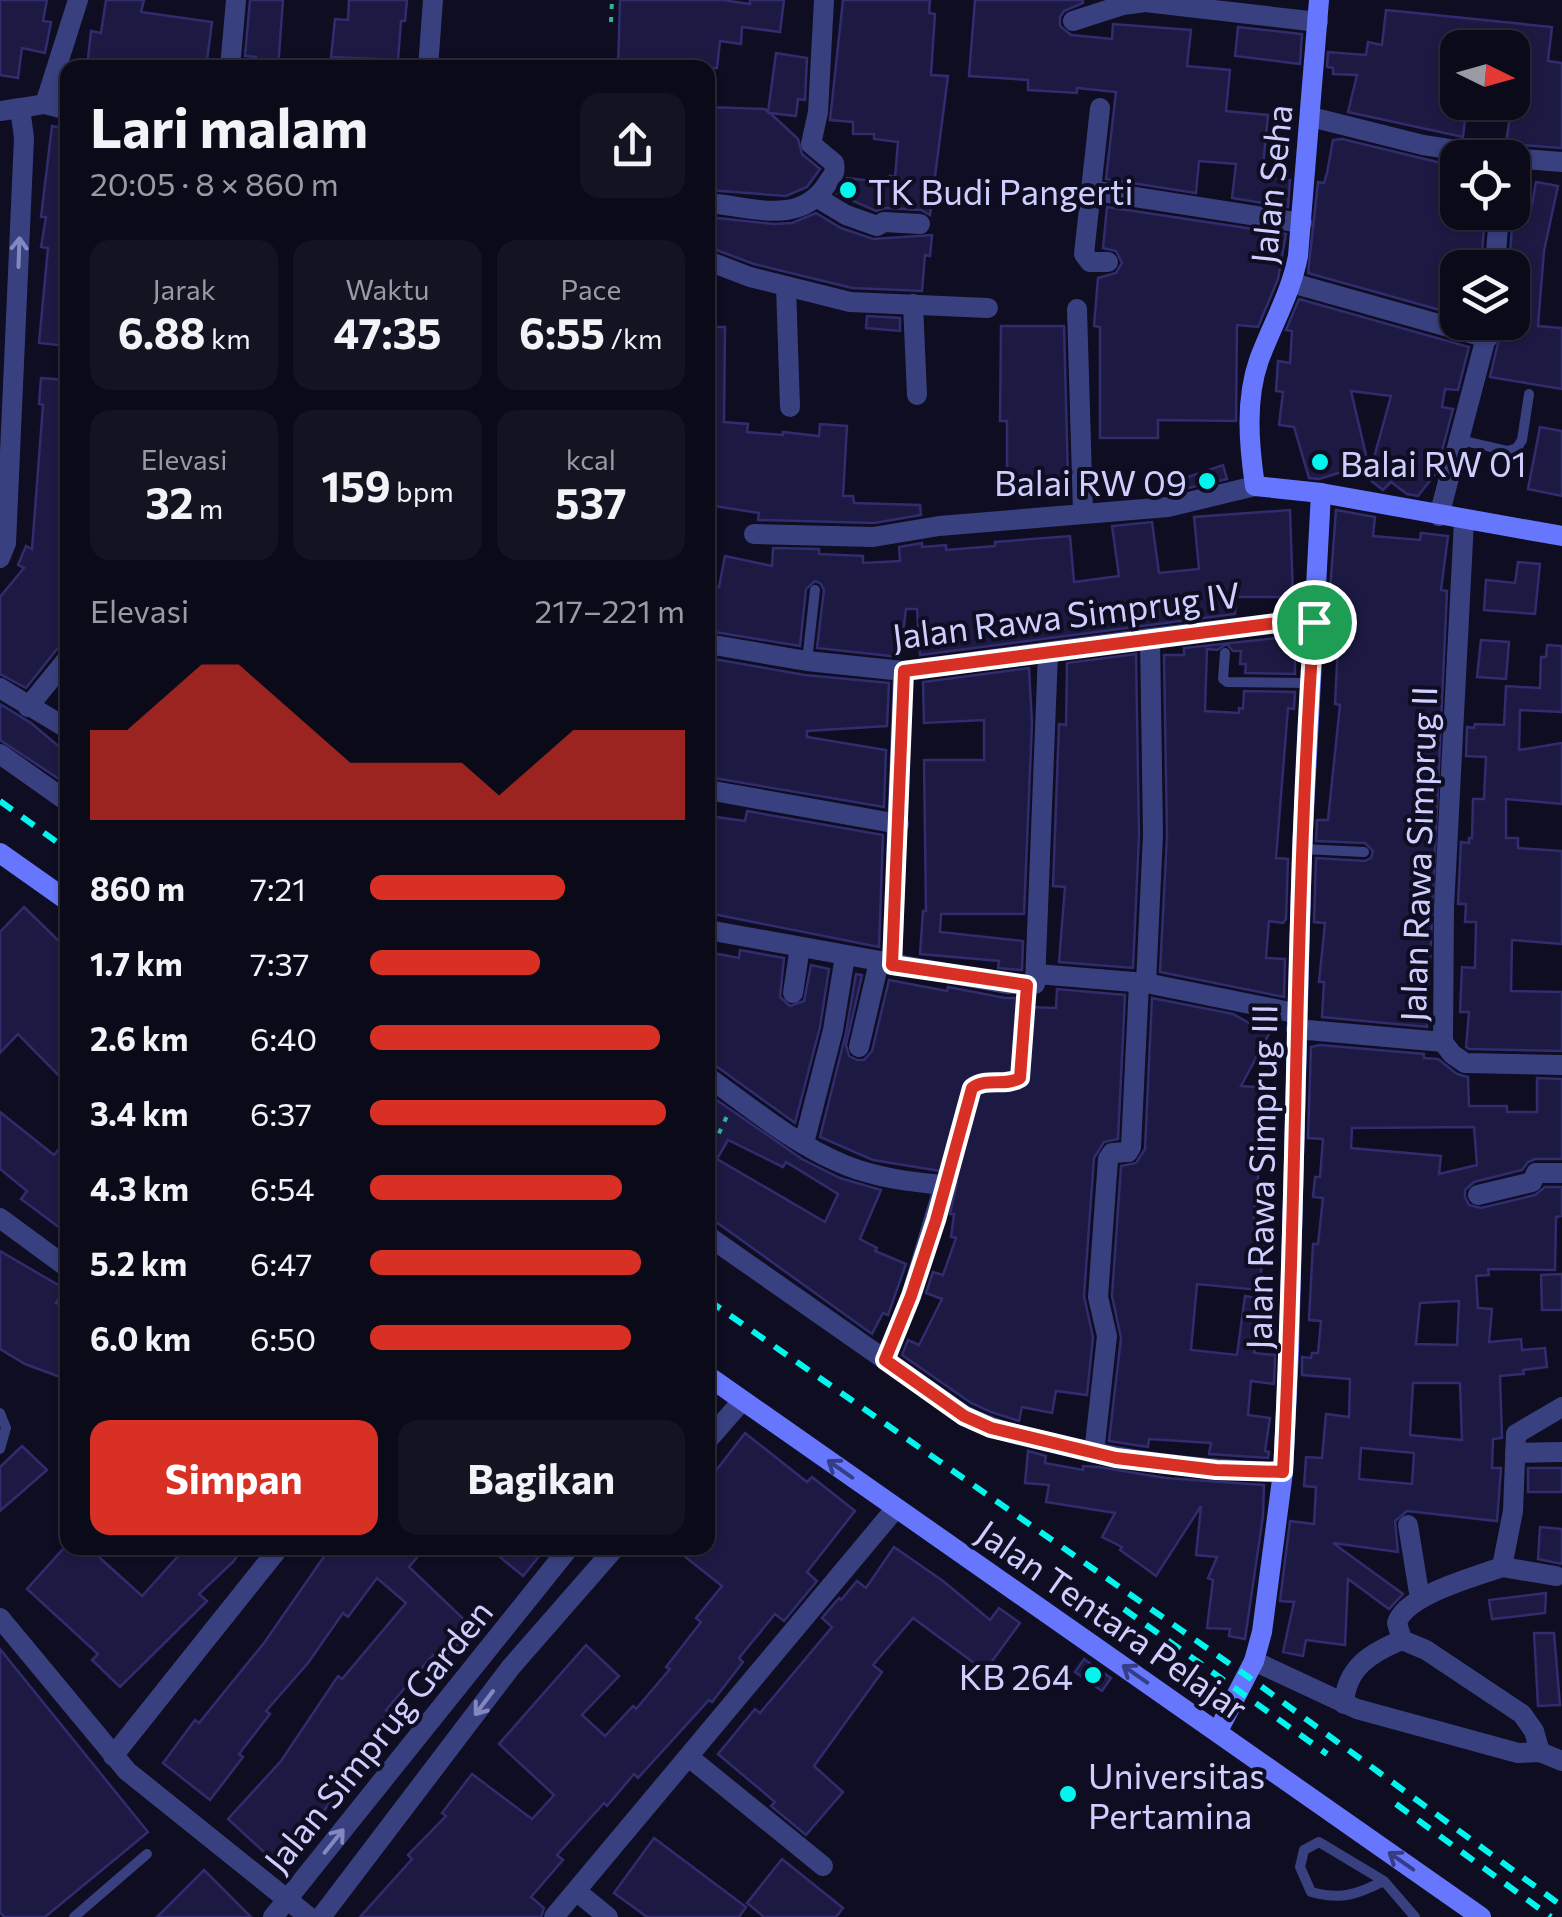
<!DOCTYPE html>
<html lang="id">
<meta charset="utf-8">
<style>
:root{--surface:#0a0a19;--page:#131322;--text:#f1f3f6;--muted:#999aa2;--line:#2a2b38;--accent:#d93025}
body{margin:0;font-family:Commissioner,sans-serif;background:var(--page);color:var(--text);height:100vh;display:flex;flex-direction:column;font-size:38px;white-space:nowrap}
*{box-sizing:border-box;margin:0}
p{font-size:32px;color:var(--muted)}
.icon{flex:none;width:55px;height:55px;fill:none;stroke:currentColor;stroke-width:2;stroke-linecap:round;stroke-linejoin:round}
.map{position:relative;flex:1;overflow:hidden}
.drawer{position:absolute;left:60px;top:60px;width:655px;height:1495px;display:flex;flex-direction:column;background:var(--surface);border-radius:20px;box-shadow:0 2px 8px #0004,0 0 0 2px var(--line)}
.drawer>*{flex:none}
.needle{width:65px;rotate:95deg}
.buttons{position:absolute;left:1440px;top:30px;display:grid;gap:20px}
.buttons a{display:grid;place-items:center;width:90px;height:90px;border-radius:20px;background:var(--surface);box-shadow:0 2px 8px #0004,0 0 0 2px var(--line);font-size:50px}
.pin{position:absolute;display:grid;place-items:center;width:85px;height:85px;color:#fff;margin:-42px;border:5px solid #fff;border-radius:50%;box-shadow:0 2px 10px #0007}
.round{display:grid;place-items:center;flex:none;width:105px;height:105px;border-radius:20px;background:var(--page)}
.head{display:flex;align-items:center;justify-content:space-between;height:170px;padding:0 30px}
h1{font-size:55px;font-weight:700;line-height:75px}
.metrics{display:grid;grid-template-columns:repeat(3,1fr);gap:15px;height:170px;padding:10px 30px}
.metrics div{display:grid;align-content:center;border-radius:20px;background:var(--page);text-align:center}
.metrics b{font-size:42px;font-weight:700}
.metrics small{font-size:28px;font-weight:400}
.metrics p{font-size:28px}
.chart{height:280px;padding:20px 30px}
.chart p{display:flex;justify-content:space-between}
.chart svg{width:100%;height:180px;margin-top:10px;fill:var(--accent);opacity:.7}
.cta{display:flex;gap:20px;margin-top:auto;padding:20px 30px}
.cta a{flex:1;height:115px;border-radius:20px;background:var(--accent);color:#fff;font-size:40px;font-weight:700;line-height:115px;text-align:center}
.cta a+a{background:var(--page);color:var(--text)}
ul{padding:0 30px;list-style:none;font-size:32px}
li{display:grid;grid-template-columns:160px 120px 1fr;align-items:center;height:75px}
li i{height:25px;border-radius:12px;background:var(--accent)}
.map>svg:first-child{display:block}
</style>
<div class="map">
<svg width="1562" height="1917" viewBox="0 0 1562 1917">
<rect width="100%" height="100%" fill="#0e0d21"/>
<g fill="#1c1a42" stroke="#302c6e" stroke-width="2.5" fill-rule="evenodd">
<path d="M0 0H47L43 21 51 22 45 53 22 48 18 78 0 75Z"/>
<path d="M106 0H144L141 12 212 22 206 68H87L91 31 101 33Z"/>
<path d="M250 0H283L278 68H255L256 57 245 56Z"/>
<path d="M349 0H407L405 21H401L398 60 331 57 335 19 348 20Z"/>
<path d="M620 0H723L750 4V0H784L780 32 742 27 741 44 720 41 717 68H618Z"/>
<path d="M843 0H930L929 13 935 14 931 75 948 76 930 215 921 210 885 208 876 211 837 194 847 178 890 183V176L895 177 898 142 874 139V134H853V122L830 120Z"/>
<path d="M975 0H1083V3L1064 11 1060 17V26L1071 35 1112 39 1113 24 1191 30 1187 66 1230 70 1226 111 1268 115 1262 177 1290 180 1288 207 1232 198 1236 164 1199 161 1196 193 1106 179 1116 92 1077 88V93L1028 90V80L969 76Z"/>
<path d="M1386 10 1552 27 1548 61 1562 63V148L1506 144 1512 102V48H1458V102H1467L1463 137 1348 112 1357 75 1333 74V68L1327 67 1328 52 1366 55 1368 42 1382 45Z"/>
<path d="M1238 27 1302 34 1300 64 1235 56Z"/>
<path d="M776 53 807 58 805 100 798 99 796 116 770 113 798 139 802 154 820 169 807 187 786 196 708 190V107L765 109 768 112Z"/>
<path d="M52 126 68 129V346L39 343 48 248 41 247 46 217H41Z"/>
<path d="M1342 139 1458 167V212H1485L1481 268H1458V315L1308 273 1318 182 1324 183 1327 173 1333 140Z"/>
<path d="M1536 182 1558 186 1544 251 1538 326 1562 328V389L1490 377 1503 322H1512L1514 268H1509L1513 212H1525L1527 204 1532 205Z"/>
<path d="M1107 207 1286 234 1278 279 1258 327 1237 325 1236 421 1158 420V438H1100V327L1094 326 1098 278 1116 273 1122 263 1116 251 1103 248Z"/>
<path d="M816 213 841 228 873 239 932 235 930 256 925 255 922 291 852 288 754 264 708 247V217L774 224 792 223Z"/>
<path d="M1299 299 1469 347 1458 390 1445 389 1442 407 1453 409 1436 473 1418 496 1407 494 1391 482 1383 490 1355 468 1319 479 1309 478 1294 427 1279 425 1283 392 1276 391 1278 361 1290 363 1292 331 1286 330ZM1351 391 1391 396 1370 472Z"/>
<path d="M867 316 900 318V331L866 328Z"/>
<path d="M1001 326H1064L1068 480H1007V421H1000Z"/>
<path d="M708 327H725L724 422 748 424 747 432 783 435V432L819 436 820 424 847 426 843 496H853L854 503 920 505 921 515 874 523 758 520 759 513 708 505Z"/>
<path d="M41 378 68 380V645L57 649 26 688 0 674V597L24 568 18 565 26 546 32 549 43 405 39 404Z"/>
<path d="M1540 427 1562 431V496L1528 489Z"/>
<path d="M1223 465 1227 479 1188 488 1185 478Z"/>
<path d="M1290 510 1293 597H1236L1235 614 920 655 917 609H906L900 657 817 648 824 590 821 584 815 581 806 589 800 646 708 631V584L719 587 725 556 772 566 773 548 819 549V554L863 556V563L900 561 899 547 922 543V547L946 545V550L995 546V542L1070 536 1074 582 1119 576 1112 526 1152 522 1159 573 1199 569 1194 517Z"/>
<path d="M1336 510 1375 517 1373 536 1420 540 1421 533 1448 536 1441 590 1447 591 1427 1027 1322 1017 1324 982H1319L1325 923 1314 922 1316 858 1365 861 1371 858 1373 851 1365 843 1316 841 1317 820H1328L1340 705 1335 704 1340 605 1329 604Z"/>
<path d="M1518 562 1540 564 1535 614 1484 610 1486 580 1515 583Z"/>
<path d="M1295 636V674L1245 673 1246 664H1240L1241 651H1233L1227 644 1217 650 1207 649 1205 711 1239 713V708L1243 709 1244 691 1295 692 1294 709 1288 708 1276 858 1288 859 1286 919 1283 923 1269 921 1266 958 1285 959 1284 997 1160 972 1167 836 1164 655H1184V648Z"/>
<path d="M1481 640 1509 642 1506 679 1477 677Z"/>
<path d="M1547 645 1562 646V712L1520 710 1519 750 1562 743V804L1506 799V838H1518V848L1562 851V944L1512 940 1511 991 1562 992V1051L1469 1049 1466 1047 1469 1012H1460L1462 967 1475 968 1476 922H1465L1466 904H1458L1461 842 1469 843V838H1472L1473 799H1484L1486 757 1466 756 1467 727 1474 728 1475 724 1504 725 1506 686 1540 688 1541 657H1546Z"/>
<path d="M1136 654 1139 835 1133 968 1059 962 1065 887 1053 886 1059 724 1066 725 1067 663Z"/>
<path d="M708 658 805 675 889 683 887 726 807 731V737L886 750 884 807 708 777Z"/>
<path d="M1029 668 1032 723 1024 914H941L940 932 1023 941 1022 970 998 968 999 961 920 954 923 911H926L924 760H984V720L924 723 923 682Z"/>
<path d="M0 704 31 723 68 754V785L0 740Z"/>
<path d="M747 811 883 835 879 947 708 913 709 816 745 821Z"/>
<path d="M24 907 68 950V1085L18 1034 0 1053V932Z"/>
<path d="M740 950 784 958 780 997 790 1006 804 1001 811 965 829 969 820 1027 795 1123 716 1066 708 1064V952L739 958Z"/>
<path d="M856 974 862 975 846 1045 849 1056 857 1060H864L872 1051 889 980 947 991 948 987 1005 998H1026L1025 1007 1056 1008 1057 989 1125 995 1118 1139 1104 1142 1094 1158 1084 1296 1093 1337 1087 1395 1056 1391 1052 1413 1022 1407 1019 1421 991 1412 971 1403 902 1355 908 1340 919 1345 942 1299 926 1293 933 1272 943 1275 956 1238 951 1237 954 1214H950L957 1182 946 1172 873 1160 820 1137 846 1033Z"/>
<path d="M1152 998 1233 1014 1269 1034 1241 1086 1274 1088 1271 1124 1265 1123 1263 1156H1260L1253 1230 1268 1231 1266 1262H1262L1259 1290 1197 1284 1191 1350 1237 1355 1245 1296 1262 1299 1254 1353 1275 1355 1274 1384 1251 1381 1248 1415 1270 1418 1265 1451 1269 1452 1268 1458 1209 1454 1211 1443 1149 1439 1148 1447 1109 1441 1121 1338 1112 1296 1121 1166 1136 1163 1145 1149Z"/>
<path d="M1320 1045 1424 1054V1058L1438 1059 1457 1074 1468 1077 1469 1106H1507V1112H1537V1078L1562 1079V1159H1535L1528 1162 1522 1170 1474 1182 1465 1190V1197L1469 1205 1481 1208 1535 1195 1545 1187H1562V1216L1556 1217 1555 1270 1488 1269 1489 1275 1476 1276 1478 1308 1492 1309 1489 1342 1521 1339 1522 1350 1545 1348 1547 1367 1523 1370 1524 1374 1500 1376 1502 1438 1493 1439 1492 1468H1501L1497 1521 1407 1511 1395 1521 1398 1552 1333 1543 1403 1594 1389 1609 1348 1579 1345 1645 1306 1640 1303 1656 1283 1652 1294 1602 1280 1601 1290 1521 1314 1524 1316 1487 1304 1486 1306 1457 1322 1458 1326 1414 1349 1417 1350 1379 1302 1375V1357L1311 1358 1312 1353H1318L1321 1321 1309 1320 1313 1244H1318L1323 1198 1313 1197 1315 1177H1320L1323 1139 1308 1138 1311 1047ZM1474 1127 1477 1165 1439 1174 1441 1156 1351 1148 1352 1128ZM1459 1301 1457 1345 1416 1344 1420 1303ZM1413 1383H1460L1462 1440 1410 1435ZM1361 1448 1414 1453 1412 1484 1359 1479Z"/>
<path d="M708 1094 802 1159 840 1178 881 1190 860 1239 877 1248 875 1251 906 1264 888 1315 883 1313 872 1334 708 1216ZM728 1140 783 1167 786 1162 838 1194 825 1222 717 1159Z"/>
<path d="M0 1112 54 1155 68 1138V1234L21 1199 27 1191 0 1169Z"/>
<path d="M0 1251 65 1289 56 1303 68 1308V1380L25 1364 0 1349Z"/>
<path d="M1562 1274V1310H1542L1541 1275Z"/>
<path d="M745 1433 807 1482 812 1477 855 1511 807 1572 817 1581 784 1621 775 1614 739 1658 743 1662 712 1702 709 1700 638 1778 634 1774 607 1806 604 1803 557 1855 563 1860 531 1897 544 1908 541 1917H360L412 1859 408 1855 446 1816 442 1813 472 1774 532 1819 554 1795 499 1744 586 1645 619 1676 582 1715 605 1736 633 1706 636 1709 670 1669 666 1667 701 1622 696 1618 722 1586 674 1548H708V1481Z"/>
<path d="M22 1446 47 1470 0 1511V1467Z"/>
<path d="M1028 1451 1046 1456 1045 1463 1083 1470V1466L1099 1467 1166 1478 1264 1485 1263 1516 1245 1639 1229 1636 1230 1629 1207 1628 1213 1580 1208 1578 1217 1557 1196 1555 1201 1506 1156 1576 1120 1550 1122 1547 1102 1537 1115 1513 1046 1502 1049 1485 1025 1483Z"/>
<rect x="1528" y="1468" width="34" height="24"/>
<path d="M1540 1527 1562 1529V1564L1538 1559Z"/>
<path d="M894 1547 943 1581 990 1620 999 1608 1020 1623 985 1671 913 1618 873 1665 882 1672 814 1766 843 1792 806 1835 771 1806 775 1802 718 1754 755 1709 760 1713 832 1627 822 1618 839 1598 841 1600 857 1581 866 1588Z"/>
<path d="M64 1548H89L142 1596 179 1555 172 1548H243L233 1562 199 1594 207 1601 120 1687 92 1660 98 1654 27 1589Z"/>
<path d="M330 1548H425L409 1567 473 1628 441 1663 433 1655 386 1710 391 1714 319 1818 277 1864 228 1819 281 1761 338 1676 342 1679 406 1603 377 1578 348 1617 343 1613 308 1663 266 1711 270 1714 239 1754 243 1757 210 1800 163 1763 195 1720 199 1723 264 1643Z"/>
<path d="M489 1548H546L523 1576Z"/>
<path d="M1546 1593 1545 1613 1492 1619 1489 1600Z"/>
<path d="M1534 1633H1554L1560 1705 1538 1706Z"/>
<path d="M0 1649 148 1832 45 1917H4L0 1912Z"/>
<path d="M1084 1659 1111 1678 1102 1691 1075 1672Z"/>
<path d="M654 1838 746 1907 739 1917H647L614 1893Z"/>
<path d="M782 1859 843 1908 836 1917H764L747 1903Z"/>
<path d="M204 1870 251 1917H157Z"/>
</g>
<g fill="none" stroke-linecap="round" stroke-linejoin="round">
<g stroke="#2fb298" stroke-width="4" stroke-dasharray="5 8" stroke-linecap="butt">
<path d="M611 22 612 0"/>
<path d="M708 1157 727 1116"/>
<path d="M950 1165 972 1087C987 1077 1005 1087 1020 1078L1026 1005"/>
</g>
<g stroke="#394080" stroke-width="10">
<path d="M1460 440 1508 451 1517 448 1522 440 1529 394"/>
<path d="M1225 653 1223 679 1227 682 1310 683"/>
<path d="M807 661 815 590"/>
<path d="M1303 849 1364 852"/>
<path d="M0 1413 6 1428 0 1449"/>
<path d="M1384 1881C1356 1895 1341 1900 1311 1892L1300 1867 1304 1850 1319 1842 1384 1881 1415 1917"/>
<path d="M74 1917 147 1854"/>
</g>
<g stroke="#394080" stroke-width="20">
<path d="M1073 21 1123 5 1145 2 1318 22"/>
<path d="M230 68 236 0"/>
<path d="M428 68 433 0"/>
<path d="M45 104 78 0"/>
<path d="M1100 108 1084 254 1090 262H1108"/>
<path d="M0 111 20 108"/>
<path d="M1311 117 1423 145 1509 158"/>
<path d="M1512 158 1562 162"/>
<path d="M1090 190 1302 223"/>
<path d="M816 197 846 215 877 226 884 222 920 224"/>
<path d="M708 203C749 206 800 227 827 184 833 175 836 173 834 163L811 144 818 112 824 0"/>
<path d="M708 261 750 277 850 302 988 308"/>
<path d="M1495 268 1499 212"/>
<path d="M1292 283 1488 338"/>
<path d="M786 286 790 407"/>
<path d="M913 304 917 395"/>
<path d="M1077 309 1083 512"/>
<path d="M1439 516 1490 322"/>
<path d="M754 534 873 537 939 526 1168 507 1255 486"/>
<path d="M0 558 6 543 24 138 20 108 45 104 68 110"/>
<path d="M708 644 807 661 903 671 1150 638 1285 622H1314"/>
<path d="M0 688 68 729"/>
<path d="M28 707 68 658"/>
<path d="M0 754 68 802"/>
<path d="M708 790 899 824"/>
<path d="M708 930 1007 984H1035L1048 653"/>
<path d="M892 965 903 671"/>
<path d="M1037 974 1146 983 1295 1013"/>
<path d="M1146 983 1153 835 1150 638"/>
<path d="M793 993 800 947"/>
<path d="M1296 1029 1443 1042"/>
<path d="M1443 1042 1444 908 1464 521"/>
<path d="M1443 1042 1452 1054 1465 1063 1562 1065"/>
<path d="M859 1047 879 962"/>
<path d="M708 1077C751 1108 795 1145 845 1165 877 1178 911 1182 944 1185L911 1296 885 1360"/>
<path d="M804 1143 833 1030 845 956"/>
<path d="M1478 1195 1532 1182 1536 1173H1562"/>
<path d="M0 1218 68 1268"/>
<path d="M708 1236 964 1415C993 1430 1022 1436 1053 1443 1129 1462 1205 1470 1283 1472"/>
<path d="M708 1440 742 1401"/>
<path d="M1094 1453 1107 1336 1098 1297 1108 1159 1112 1153 1128 1152 1131 1147 1139 983"/>
<path d="M1515 1453 1562 1452"/>
<path d="M1408 1525 1420 1599"/>
<path d="M1502 1567 1556 1576"/>
<path d="M0 1618 127 1771 309 1917"/>
<path d="M1402 1640 1397 1623C1405 1595 1475 1577 1502 1567L1513 1511 1516 1434 1562 1407"/>
<path d="M1254 1661 1357 1709 1518 1753 1540 1752 1562 1761"/>
<path d="M1344 1704C1346 1668 1370 1653 1402 1640L1426 1650 1522 1714 1534 1731 1540 1752"/>
<path d="M113 1756 279 1548"/>
<path d="M690 1758 823 1866"/>
<path d="M576 1891 608 1917"/>
<path d="M273 1917 569 1548"/>
<path d="M321 1917 511 1667 615 1548"/>
<path d="M554 1917 896 1508"/>
</g>
<g stroke="#6677fe" stroke-width="20">
<path d="M1319 0 1298 256C1291 293 1272 325 1259 360 1245 400 1249 445 1255 486L1321 493 1562 536"/>
<path d="M0 853 68 901"/>
<path d="M708 1376 1481 1917"/>
<path d="M1218 1731 1254 1661 1262 1632 1283 1472 1289 1351 1302 849 1321 493"/>
</g>
<g stroke="#02f6ee" stroke-width="6" stroke-dasharray="15 12" stroke-linecap="butt">
<path d="M0 801 68 850"/>
<path d="M708 1300 1247 1676 1562 1906"/>
<path d="M1124 1609 1327 1754"/>
<path d="M1396 1804 1551 1917"/>
</g>
</g>
<defs><path id="oneway-shaft" d="M-6 0H5M1.5-3L5.5 0L1.5 3" fill="none" stroke-width="1.6" stroke-linecap="round" stroke-linejoin="round" transform="scale(2.5)"/></defs>
<g stroke="#8488c0">
<use href="#oneway-shaft" transform="translate(19 252) rotate(-88)"/>
<use href="#oneway-shaft" transform="translate(484 1703) rotate(127)"/>
<use href="#oneway-shaft" transform="translate(334 1841) rotate(-51)"/>
</g>
<g stroke="#363d84">
<use href="#oneway-shaft" transform="translate(840 1469) rotate(-145)"/>
<use href="#oneway-shaft" transform="translate(1135 1674) rotate(-145)"/>
<use href="#oneway-shaft" transform="translate(1401 1861) rotate(-145)"/>
</g>
<g fill="none" stroke-linecap="round" stroke-linejoin="round">
<g stroke="#fff" stroke-width="20">
<path id="route" d="M1285 622H1314C1294 905 1298 1188 1283 1472L1216 1470 1116 1458 991 1428 964 1416 885 1360 911 1296 936 1220 972 1088C987 1077 1005 1087 1020 1078L1027 985 892 965 904 671Z"/>
</g>
<use href="#route" stroke="#d93025" stroke-width="12"/>
</g>
<g fill="#02f6ee" stroke="#0e0d21" stroke-width="4">
<circle cx="848" cy="190" r="10"/>
<circle cx="1320" cy="462" r="10"/>
<circle cx="1207" cy="481" r="10"/>
<circle cx="1093" cy="1675" r="10"/>
<circle cx="1068" cy="1794" r="10"/>
</g>
<g text-anchor="middle" dominant-baseline="central" stroke-width="8" stroke-linejoin="round" paint-order="stroke">
<g font-size="35" fill="#cecfff" stroke="#0e0d21">
<text transform="translate(1270 184) rotate(-84)">Jalan Seha</text>
<text transform="translate(1066 614) rotate(-7)">Jalan Rawa Simprug IV</text>
<text transform="translate(1417 854) rotate(-88)">Jalan Rawa Simprug II</text>
<text transform="translate(1260 1177) rotate(-89)">Jalan Rawa Simprug III</text>
<text transform="translate(1113 1619) rotate(35)">Jalan Tentara Pelajar</text>
<text transform="translate(377 1735) rotate(-51)">Jalan Simprug Garden</text>
</g>
<g font-size="35" fill="#cecfff" stroke="#0e0d21" text-anchor="start">
<text x="868" y="190">TK Budi Pangerti</text>
<text x="1340" y="462">Balai RW 01</text>
<text x="1187" y="481" text-anchor="end">Balai RW 09</text>
<text x="1073" y="1675" text-anchor="end">KB 264</text>
<text x="1088" y="1774">Universitas<tspan x="1088" dy="40">Pertamina</tspan></text>
</g>
</g>
</svg>
<div class="buttons">
<a><svg class="needle" viewBox="-14 -14 28 28"><path d="M0-13l5 13h-10z" fill="#e53935"/><path d="M0 13l5-13h-10z" fill="#999aa2"/></svg></a>
<a><svg class="icon" aria-label="locate" viewBox="0 0 24 24"><circle cx="12" cy="12" r="6"/><path d="M12 2v4M12 18v4M2 12h4M18 12h4"/></svg></a>
<a><svg class="icon" aria-label="layers" viewBox="0 0 24 24"><path d="M12 4l9 5-9 5-9-5zM3 14l9 5 9-5"/></svg></a>
</div>
<div class="pin" style="left:1314px;top:622px;background:#1e9e55"><svg class="icon" aria-label="arrive" viewBox="0 0 24 24"><path d="M6 21V4h12l-3 4 3 4H6"/></svg></div>
<section class="drawer">
<div class="head"><div><h1>Lari malam</h1><p>20:05 · 8 × 860 m</p></div><a class="round"><svg class="icon" aria-label="share" viewBox="0 0 24 24"><path d="M12 15V3M7 8l5-5 5 5M5 13v7h14v-7"/></svg></a></div>
<div class="metrics">
<div><p>Jarak</p><b>6.88<small> km</small></b></div>
<div><p>Waktu</p><b>47:35</b></div>
<div><p>Pace</p><b>6:55<small> /km</small></b></div>
</div>
<div class="metrics">
<div><p>Elevasi</p><b>32<small> m</small></b></div>
<div><b>159<small> bpm</small></b></div>
<div><p>kcal</p><b>537</b></div>
</div>
<div class="chart"><p><span>Elevasi</span>217–221 m</p>
<svg viewBox="0 0 160 44" preserveAspectRatio="none"><path d="M0 44V22L10 22L20 14L30 6L40 6L50 14L60 22L70 30L80 30L90 30L100 30L110 38L120 30L130 22L140 22L150 22L160 22V44z"/></svg>
</div>
<ul>
<li><b>860 m</b>7:21<i style="width:62%"></i></li>
<li><b>1.7 km</b>7:37<i style="width:54%"></i></li>
<li><b>2.6 km</b>6:40<i style="width:92%"></i></li>
<li><b>3.4 km</b>6:37<i style="width:94%"></i></li>
<li><b>4.3 km</b>6:54<i style="width:80%"></i></li>
<li><b>5.2 km</b>6:47<i style="width:86%"></i></li>
<li><b>6.0 km</b>6:50<i style="width:83%"></i></li>
</ul>
<div class="cta"><a>Simpan</a><a>Bagikan</a></div>
</section>
</div>
